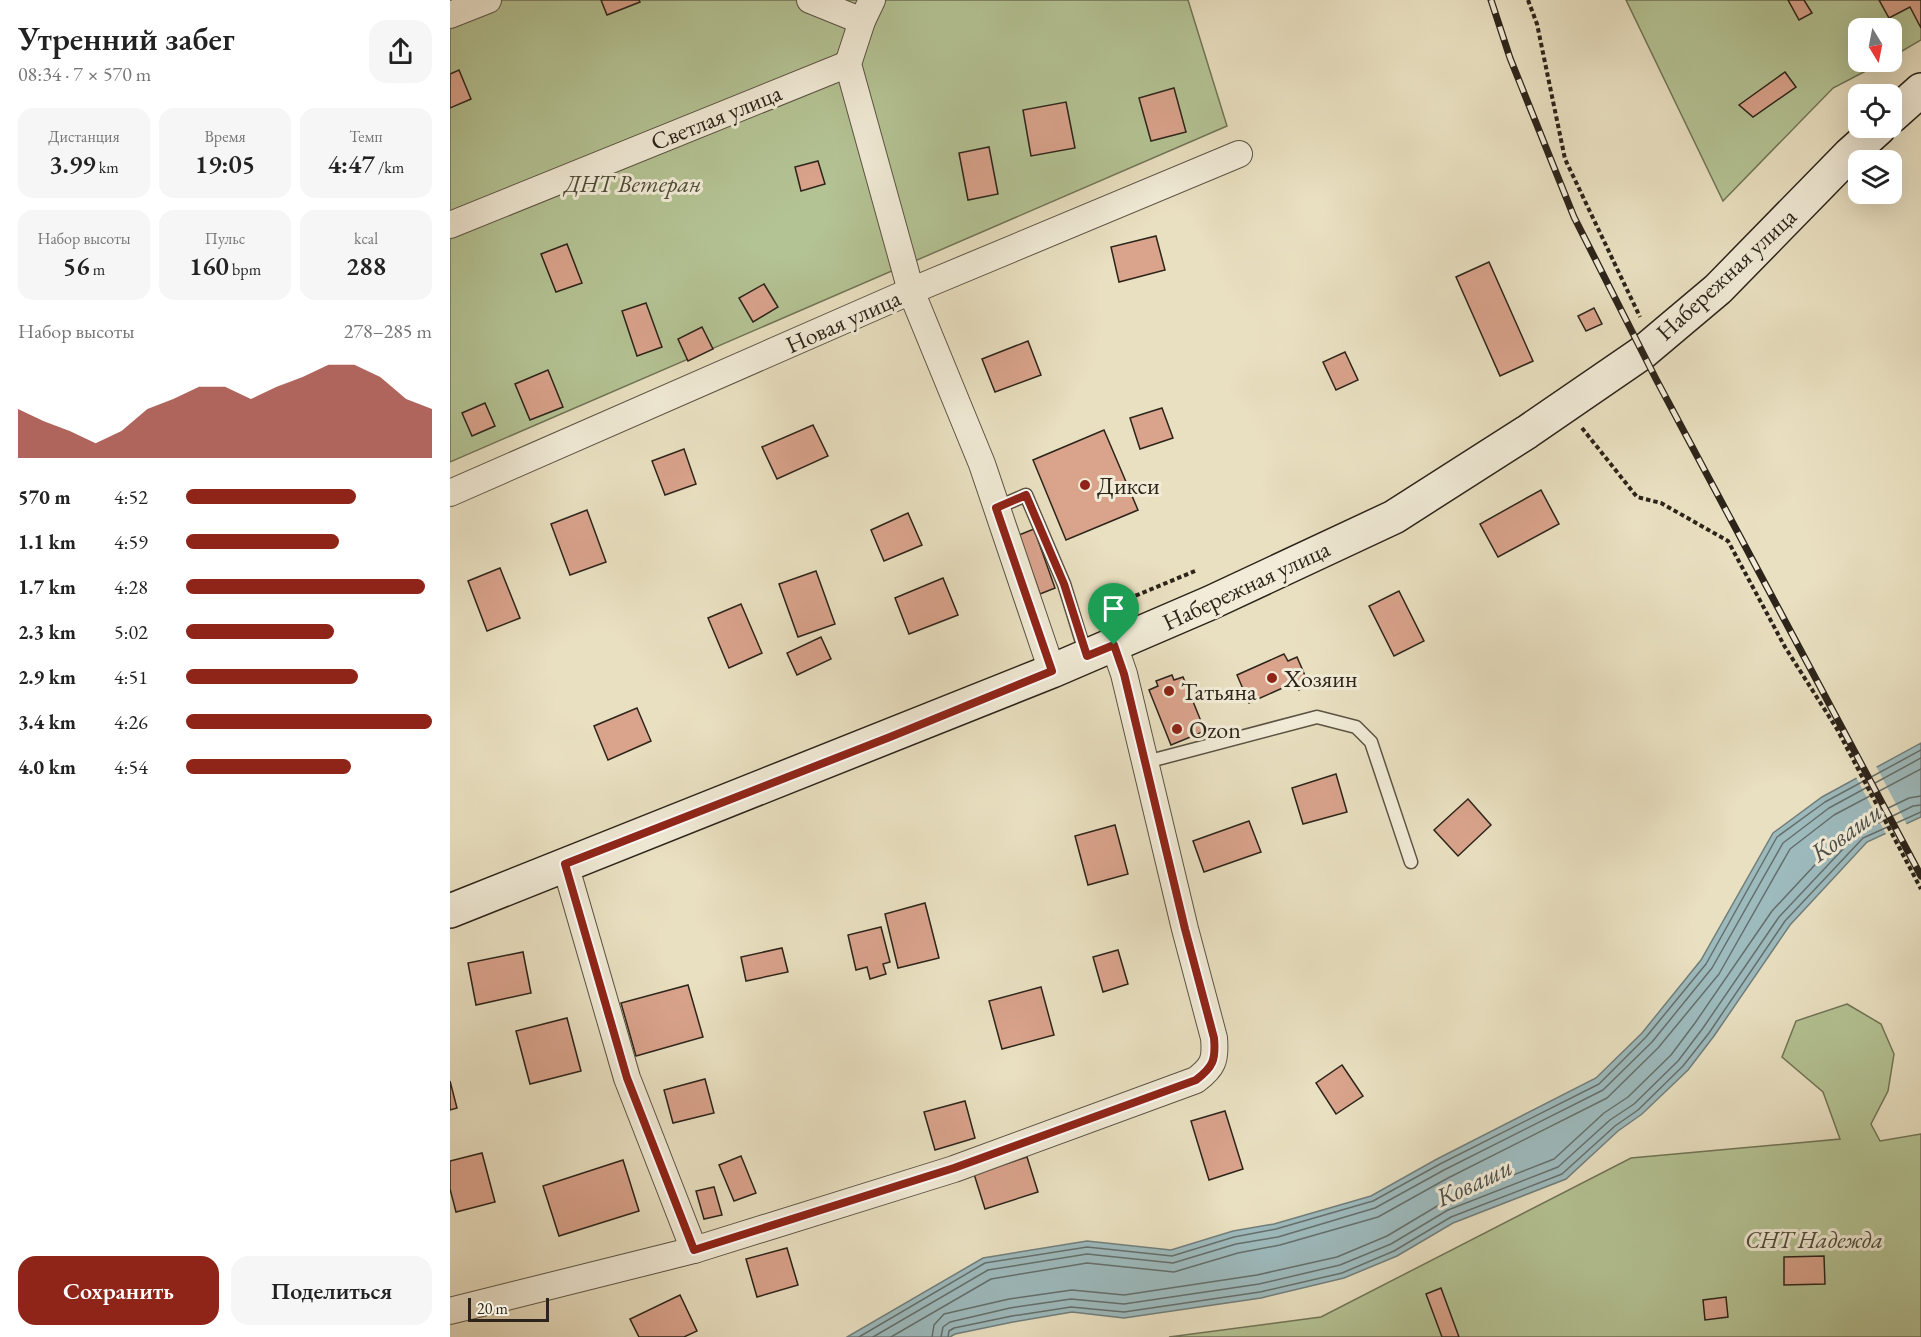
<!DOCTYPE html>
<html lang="ru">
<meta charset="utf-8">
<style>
:root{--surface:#fff;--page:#f6f6f6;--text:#222;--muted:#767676;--accent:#8f2418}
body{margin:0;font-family:"EB Garamond",serif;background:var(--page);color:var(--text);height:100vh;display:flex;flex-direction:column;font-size:22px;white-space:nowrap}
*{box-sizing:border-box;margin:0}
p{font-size:20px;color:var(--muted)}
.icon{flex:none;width:33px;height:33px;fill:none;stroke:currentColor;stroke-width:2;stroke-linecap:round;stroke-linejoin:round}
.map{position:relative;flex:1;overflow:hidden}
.sheet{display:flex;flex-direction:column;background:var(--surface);width:450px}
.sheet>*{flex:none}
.needle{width:39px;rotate:170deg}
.tools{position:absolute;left:1398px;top:18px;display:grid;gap:12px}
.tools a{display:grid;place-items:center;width:54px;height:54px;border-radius:12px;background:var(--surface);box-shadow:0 6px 24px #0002;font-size:30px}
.scale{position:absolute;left:18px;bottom:15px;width:81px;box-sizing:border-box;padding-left:6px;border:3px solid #2c241a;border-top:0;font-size:16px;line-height:21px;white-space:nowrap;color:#2c241a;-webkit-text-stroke:4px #f1ebd7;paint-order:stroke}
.pin{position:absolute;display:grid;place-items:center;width:51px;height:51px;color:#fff;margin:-62px -26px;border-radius:50% 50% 50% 0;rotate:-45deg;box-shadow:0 0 6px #0007}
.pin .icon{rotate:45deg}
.round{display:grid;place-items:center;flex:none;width:63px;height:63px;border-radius:18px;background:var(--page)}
.overview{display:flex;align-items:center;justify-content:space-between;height:102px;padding:0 18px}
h1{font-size:33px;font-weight:600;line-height:45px}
.figures{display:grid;grid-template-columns:repeat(3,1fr);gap:9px;height:102px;padding:6px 18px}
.figures div{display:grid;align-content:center;border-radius:15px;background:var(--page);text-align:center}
.figures b{font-size:26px;font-weight:600}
.figures small{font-size:16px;font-weight:400}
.figures p{font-size:16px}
.chart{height:168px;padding:12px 18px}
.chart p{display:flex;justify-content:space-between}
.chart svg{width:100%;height:108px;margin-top:6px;fill:var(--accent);opacity:.7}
.cta{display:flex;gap:12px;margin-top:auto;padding:12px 18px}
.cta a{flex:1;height:69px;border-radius:18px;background:var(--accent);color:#fff;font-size:24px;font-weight:600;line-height:69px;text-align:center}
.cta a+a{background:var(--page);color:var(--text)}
ul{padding:0 18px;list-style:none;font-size:20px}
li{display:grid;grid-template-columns:96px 72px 1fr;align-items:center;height:45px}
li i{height:15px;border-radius:8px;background:var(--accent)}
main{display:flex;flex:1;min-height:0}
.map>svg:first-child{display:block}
</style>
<main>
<section class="sheet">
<div class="overview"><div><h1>Утренний забег</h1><p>08:34 · 7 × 570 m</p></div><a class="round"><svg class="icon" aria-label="share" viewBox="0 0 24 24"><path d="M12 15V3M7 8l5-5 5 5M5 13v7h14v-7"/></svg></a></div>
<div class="figures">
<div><p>Дистанция</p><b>3.99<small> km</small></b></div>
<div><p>Время</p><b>19:05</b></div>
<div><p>Темп</p><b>4:47<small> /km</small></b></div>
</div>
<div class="figures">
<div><p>Набор высоты</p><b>56<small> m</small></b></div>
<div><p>Пульс</p><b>160<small> bpm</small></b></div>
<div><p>kcal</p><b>288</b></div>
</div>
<div class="chart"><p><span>Набор высоты</span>278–285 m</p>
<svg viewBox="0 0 160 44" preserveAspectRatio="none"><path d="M0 44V24L10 29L20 33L30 38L40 33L50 24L60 20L70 15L80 15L90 20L100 15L110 11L120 6L130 6L140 11L150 20L160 24V44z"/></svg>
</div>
<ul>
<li><b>570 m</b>4:52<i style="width:69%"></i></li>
<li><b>1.1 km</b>4:59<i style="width:62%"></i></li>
<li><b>1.7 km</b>4:28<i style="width:97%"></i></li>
<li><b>2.3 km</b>5:02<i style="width:60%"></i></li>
<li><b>2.9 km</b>4:51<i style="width:70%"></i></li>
<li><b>3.4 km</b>4:26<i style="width:100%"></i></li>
<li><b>4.0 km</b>4:54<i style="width:67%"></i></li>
</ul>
<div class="cta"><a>Сохранить</a><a>Поделиться</a></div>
</section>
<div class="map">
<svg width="1471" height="1337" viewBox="0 0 1471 1337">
<rect width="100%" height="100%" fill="#e9e0c1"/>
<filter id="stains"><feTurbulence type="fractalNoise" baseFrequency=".00333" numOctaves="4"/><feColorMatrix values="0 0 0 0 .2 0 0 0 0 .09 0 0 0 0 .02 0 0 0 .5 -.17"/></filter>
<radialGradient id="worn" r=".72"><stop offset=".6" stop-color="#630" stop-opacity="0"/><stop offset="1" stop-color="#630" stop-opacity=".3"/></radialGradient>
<g fill="#b4c394" stroke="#707457" stroke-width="1.5">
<path d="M0 0H738L777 126 0 462Z"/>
<path d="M1176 0H1471V40L1442 57V28H1408V62H1433L1383 88 1273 201Z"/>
<path d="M1397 1004 1431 1024 1444 1054 1438 1091 1421 1124 1430 1141 1471 1134V1337H719L871 1317 1181 1158 1390 1139 1373 1092 1332 1057 1346 1021Z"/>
</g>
<path fill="#9dbabd" stroke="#707e7c" stroke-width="1.5" d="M1471 743V817L1417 842 1340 925 1264 1036 1238 1070 1192 1114 1168 1131 1116 1179 1003 1223 947 1256 894 1278 811 1298 674 1318 622 1312 563 1322 505 1334 500 1337H397L533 1258 637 1241 721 1250 783 1231 824 1224 921 1196 987 1159 1146 1078 1192 1033 1251 960 1323 833 1372 797Z"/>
<path fill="#e9e0c1" d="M1425 764 1458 827 1437 836 1405 775Z"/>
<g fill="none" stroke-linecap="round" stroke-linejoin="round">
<g stroke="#646f6c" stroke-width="1.5">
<path d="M409 1337 535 1263 637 1247 722 1256 784 1237 826 1229 923 1201 990 1164 1149 1084 1196 1037 1256 964 1327 837 1375 802 1471 750"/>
<path d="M423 1337 538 1270 637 1254 723 1263 786 1244 828 1237 925 1208 994 1170 1153 1090 1202 1042 1262 968 1333 843 1379 808 1471 758"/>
<path d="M441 1337 541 1279 637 1263 724 1272 788 1253 830 1245 928 1217 998 1178 1157 1098 1208 1048 1269 974 1340 849 1384 815 1471 769"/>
<path d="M482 1337 484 1325 494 1314 559 1299 622 1290 674 1295 807 1275 887 1257 937 1236 994 1202 1104 1159 1154 1113 1178 1097 1221 1055 1245 1023 1322 911 1401 826 1459 798 1471 796"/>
<path d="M491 1337 493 1327 500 1322 560 1308 621 1299 674 1304 809 1284 890 1265 941 1244 998 1210 1108 1167 1160 1120 1184 1104 1228 1061 1253 1028 1329 917 1408 833 1463 806 1471 805"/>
<path d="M498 1337 499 1331 504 1328 562 1316 621 1307 674 1312 810 1292 892 1273 944 1251 1001 1217 1112 1174 1165 1126 1188 1110 1233 1066 1259 1033 1335 921 1413 838 1471 812"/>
</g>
</g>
<g fill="#d9a38c" stroke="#2c241a" stroke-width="1.5">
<path d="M151 0H189L190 2 157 15Z"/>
<path d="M1338 0H1354L1362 13 1349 20Z"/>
<path d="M1429 0H1471V28L1460 7 1439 18Z"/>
<path d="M9 70 21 99 0 108V74Z"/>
<path d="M1335 72 1346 87 1303 117 1289 105Z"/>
<path d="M724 88 736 132 701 141 689 98Z"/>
<path d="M616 102 625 148 581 156 573 110Z"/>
<path d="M539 147 548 194 518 200 509 153Z"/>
<path d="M368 161 375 184 351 191 345 167Z"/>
<path d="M706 236 715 270 669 282 661 247Z"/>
<path d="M117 244 132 283 106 292 91 254Z"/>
<path d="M1039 262 1083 361 1050 376 1006 277Z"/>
<path d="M314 284 328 307 303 322 289 298Z"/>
<path d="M196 303 212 347 187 356 172 311Z"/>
<path d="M1144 308 1152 324 1136 331 1128 316Z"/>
<path d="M252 327 263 349 238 361 228 339Z"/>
<path d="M578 341 591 375 545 392 532 359Z"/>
<path d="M895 352 908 380 886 390 873 362Z"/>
<path d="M98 370 113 407 80 420 65 384Z"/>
<path d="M35 403 45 426 22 436 12 413Z"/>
<path d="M712 408 723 438 690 449 680 418Z"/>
<path d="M363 425 378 456 327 479 312 447Z"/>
<path d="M654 430 688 510 616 540 583 460Z"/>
<path d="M234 449 246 484 215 495 202 461Z"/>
<path d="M1091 490 1109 524 1048 557 1030 524Z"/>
<path d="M137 510 156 562 120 575 101 524Z"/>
<path d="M458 513 472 545 434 561 421 530Z"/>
<path d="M584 529 605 588 590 594 569 535Z"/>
<path d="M50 568 70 618 37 631 18 581Z"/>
<path d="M366 571 385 624 348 637 329 584Z"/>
<path d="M493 578 508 615 459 634 445 598Z"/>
<path d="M949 591 974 641 944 656 919 606Z"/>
<path d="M291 604 312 653 279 668 258 618Z"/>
<path d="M371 637 381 659 347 675 337 653Z"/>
<path d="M834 654 838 661 847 657 859 685 849 690 846 682 799 703 787 675Z"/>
<path d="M722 675 724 680 733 677 755 731 721 745 699 690 708 686 706 681Z"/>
<path d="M187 708 201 741 158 760 144 726Z"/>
<path d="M886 774 897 812 853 824 842 788Z"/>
<path d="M1018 799 1041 825 1008 856 984 830Z"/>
<path d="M799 821 811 852 754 872 743 841Z"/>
<path d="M665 825 678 874 638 885 625 836Z"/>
<path d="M475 903 489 958 448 968 435 914Z"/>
<path d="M431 927 440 962 433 964 436 974 420 979 417 967 406 970 398 935Z"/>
<path d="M332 948 338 972 296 981 291 957Z"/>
<path d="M668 950 678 984 653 992 643 957Z"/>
<path d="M73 952 81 993 26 1005 18 963Z"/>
<path d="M238 985 253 1037 186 1056 171 1003Z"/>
<path d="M591 987 604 1035 552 1049 539 1001Z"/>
<path d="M117 1018 131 1071 80 1084 66 1031Z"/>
<path d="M892 1065 913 1096 886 1114 866 1083Z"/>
<path d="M255 1079 264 1113 223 1123 214 1090Z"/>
<path d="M0 1081 7 1108 0 1110Z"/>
<path d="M515 1101 525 1138 485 1150 474 1112Z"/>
<path d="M775 1111 793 1169 759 1180 741 1121Z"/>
<path d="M32 1153 45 1202 6 1212 0 1189V1161Z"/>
<path d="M291 1156 306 1193 284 1201 269 1165Z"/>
<path d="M577 1157 588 1192 535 1209 524 1174Z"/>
<path d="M173 1160 189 1211 109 1236 93 1186Z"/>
<path d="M264 1187 272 1215 254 1219 246 1191Z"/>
<path d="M337 1248 348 1285 307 1297 296 1259Z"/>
<path d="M1374 1256 1375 1284 1334 1285V1257Z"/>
<path d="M991 1288 1009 1337H992L976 1294Z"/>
<path d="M230 1295 247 1331 234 1337H189L180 1319Z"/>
<path d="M1276 1297 1278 1317 1255 1320 1253 1300Z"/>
</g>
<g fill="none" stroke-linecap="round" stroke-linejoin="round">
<g stroke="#5b5344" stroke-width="15">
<g id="lane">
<path d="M546 508 576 495 614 584 636 655"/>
<path d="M696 762 867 717 906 727 921 742 961 862"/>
</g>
</g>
<g stroke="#5b5344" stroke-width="28">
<g id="street">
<path d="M360 0 412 21"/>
<path d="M422 0 412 21 398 64 461 291 532 464 602 671"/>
<path d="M0 15 38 0"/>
<path d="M0 225 398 64"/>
<path d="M0 493 461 291 789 154"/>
<path d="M115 864 177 1078 244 1250"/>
<path d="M0 1311 244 1250 504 1169 746 1080C763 1067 766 1060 764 1038L735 929 674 674 664 645"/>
</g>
</g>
<g stroke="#2c241a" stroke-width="36">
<g id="secondary">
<path d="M1442 116 1471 90"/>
<path d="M0 911 602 671 760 603 944 517 1077 432 1192 353 1268 289 1399 155 1429 128"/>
</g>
</g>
<g stroke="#2c241a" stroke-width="4" stroke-dasharray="4.5 3" stroke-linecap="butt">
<path d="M1078 0 1087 24 1115 159 1190 317"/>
<path d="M1132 428 1187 497 1211 503 1278 541 1335 647 1387 729 1471 889"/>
<path d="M644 613 745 571"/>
</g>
<use href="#lane" stroke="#f1ebd7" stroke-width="12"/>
<use href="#street" stroke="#f1ebd7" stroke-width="26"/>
<use href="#secondary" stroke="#f1ebd7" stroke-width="33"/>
<g stroke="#2c241a" stroke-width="7">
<path id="rail" d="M1041 0 1060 58 1124 217 1206 379 1471 876"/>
</g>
<use href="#rail" stroke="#f1ebd7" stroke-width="4.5" stroke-dasharray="14" stroke-linecap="butt"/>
</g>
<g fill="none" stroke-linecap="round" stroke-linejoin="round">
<g stroke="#fff" stroke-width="12">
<path id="route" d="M576 495 614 584 637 656 664 645 674 674 735 929 764 1038C766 1060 763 1067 746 1080L504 1168 244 1250 177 1078 115 864 440 737 602 671 546 508Z"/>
</g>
<use href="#route" stroke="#8f2418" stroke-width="8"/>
</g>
<g fill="#8f2418" stroke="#f1ebd7" stroke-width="2">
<circle cx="635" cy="485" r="6"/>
<circle cx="822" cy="678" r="6"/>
<circle cx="719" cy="691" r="6"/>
<circle cx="727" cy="729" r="6"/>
</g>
<g text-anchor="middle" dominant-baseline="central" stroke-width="6" stroke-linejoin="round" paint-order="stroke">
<g font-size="24" fill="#2c241a" stroke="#f1ebd7">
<text transform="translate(266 117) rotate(-22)">Светлая улица</text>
<text transform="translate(1276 274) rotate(-43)">Набережная улица</text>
<text transform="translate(393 321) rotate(-24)">Новая улица</text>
<text transform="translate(796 585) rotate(-25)">Набережная улица</text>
</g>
<g font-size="24" font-style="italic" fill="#4e4c38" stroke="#f1ebd7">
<text x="183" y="183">ДНТ Ветеран</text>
<text x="1364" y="1239">СНТ Надежда</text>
</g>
<g font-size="24" fill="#2c241a" stroke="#f1ebd7" text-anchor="start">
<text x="647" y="485">Дикси</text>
<text x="834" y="678">Хозяин</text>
<text x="731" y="691">Татьяна</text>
<text x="739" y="729">Ozon</text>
</g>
<g font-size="26" font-style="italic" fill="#4e514b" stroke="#f1ebd7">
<text transform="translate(1396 832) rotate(-36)">Коваши</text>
<text transform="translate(1024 1182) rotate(-25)">Коваши</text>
</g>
</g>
<rect width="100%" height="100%" filter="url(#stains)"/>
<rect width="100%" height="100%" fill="url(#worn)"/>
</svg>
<div class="tools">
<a><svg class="needle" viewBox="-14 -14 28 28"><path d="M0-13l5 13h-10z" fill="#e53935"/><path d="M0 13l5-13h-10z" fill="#767676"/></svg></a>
<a><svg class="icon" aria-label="locate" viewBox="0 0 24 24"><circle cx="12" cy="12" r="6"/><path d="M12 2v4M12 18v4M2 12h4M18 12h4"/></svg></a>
<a><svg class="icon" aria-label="layers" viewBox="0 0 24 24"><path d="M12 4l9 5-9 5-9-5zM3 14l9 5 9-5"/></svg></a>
</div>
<div class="scale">20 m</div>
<div class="pin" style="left:664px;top:645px;background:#1e9e55"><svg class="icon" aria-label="arrive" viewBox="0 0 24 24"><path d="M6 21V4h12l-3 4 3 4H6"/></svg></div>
</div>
</main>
